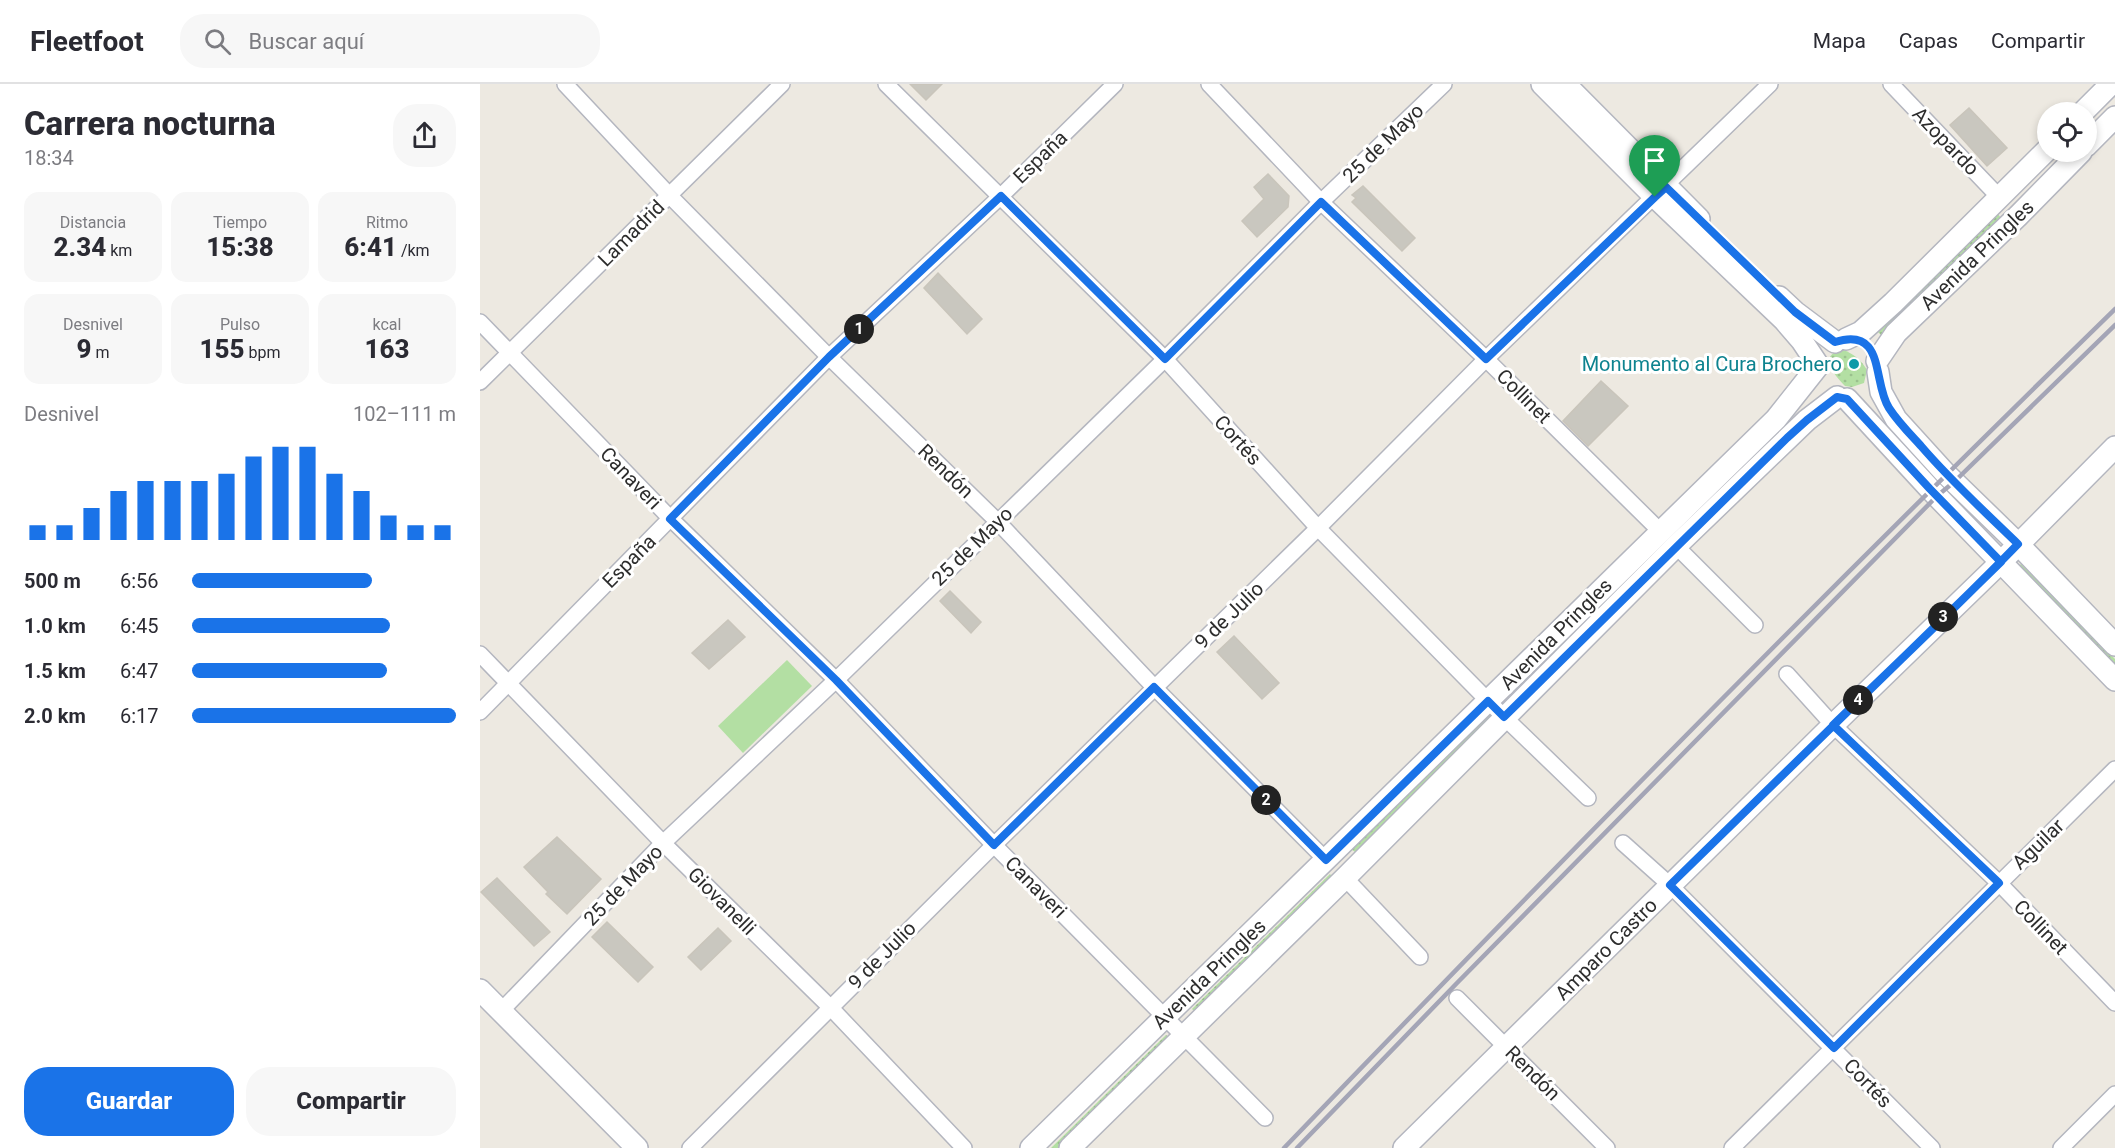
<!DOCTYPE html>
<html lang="es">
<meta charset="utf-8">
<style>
:root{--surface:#fff;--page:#f7f7f7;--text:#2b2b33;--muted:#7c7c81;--line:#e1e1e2;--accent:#1a73e8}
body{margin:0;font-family:Roboto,sans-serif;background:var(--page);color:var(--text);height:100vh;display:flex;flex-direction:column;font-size:22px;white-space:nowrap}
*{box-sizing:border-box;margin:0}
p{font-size:20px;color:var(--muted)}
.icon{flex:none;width:33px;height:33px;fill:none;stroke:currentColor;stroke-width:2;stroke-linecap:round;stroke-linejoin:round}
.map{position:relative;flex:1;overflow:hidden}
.sheet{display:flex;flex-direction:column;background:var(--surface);width:480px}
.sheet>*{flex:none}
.fabs{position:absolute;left:1557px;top:18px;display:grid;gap:12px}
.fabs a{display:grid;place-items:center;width:60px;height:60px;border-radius:50%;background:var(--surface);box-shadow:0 3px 9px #0003;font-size:30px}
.pin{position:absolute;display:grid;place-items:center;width:51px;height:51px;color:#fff;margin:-62px -26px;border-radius:50% 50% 50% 0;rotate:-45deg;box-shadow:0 0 6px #0007}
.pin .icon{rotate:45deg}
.km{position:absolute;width:30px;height:30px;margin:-15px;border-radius:50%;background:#222;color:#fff;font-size:16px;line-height:30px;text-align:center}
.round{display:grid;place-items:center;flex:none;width:63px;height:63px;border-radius:24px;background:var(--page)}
.summary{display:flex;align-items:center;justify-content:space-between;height:102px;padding:0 24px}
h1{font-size:33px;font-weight:800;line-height:45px}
.figures{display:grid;grid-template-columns:repeat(3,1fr);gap:9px;height:102px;padding:6px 24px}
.figures div{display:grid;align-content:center;border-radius:15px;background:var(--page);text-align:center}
.figures b{font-size:26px;font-weight:800}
.figures small{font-size:16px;font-weight:400}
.figures p{font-size:16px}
.chart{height:168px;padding:12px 24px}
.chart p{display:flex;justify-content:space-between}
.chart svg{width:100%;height:108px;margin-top:6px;stroke:var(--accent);stroke-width:6}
.action{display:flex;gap:12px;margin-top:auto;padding:12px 24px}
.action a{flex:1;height:69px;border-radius:24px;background:var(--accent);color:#fff;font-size:24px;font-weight:800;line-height:69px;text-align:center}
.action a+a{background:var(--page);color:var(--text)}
ul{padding:0 24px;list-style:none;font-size:20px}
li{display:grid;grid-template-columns:96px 72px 1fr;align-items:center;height:45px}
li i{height:15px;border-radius:8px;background:var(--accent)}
header{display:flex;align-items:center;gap:36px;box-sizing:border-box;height:84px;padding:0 30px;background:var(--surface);border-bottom:2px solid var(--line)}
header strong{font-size:28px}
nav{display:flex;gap:33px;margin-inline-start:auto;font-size:21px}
.search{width:420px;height:54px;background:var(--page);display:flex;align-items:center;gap:15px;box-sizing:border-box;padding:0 21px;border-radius:24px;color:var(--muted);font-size:22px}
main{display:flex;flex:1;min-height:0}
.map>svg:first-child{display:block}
</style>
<header>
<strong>Fleetfoot</strong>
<div class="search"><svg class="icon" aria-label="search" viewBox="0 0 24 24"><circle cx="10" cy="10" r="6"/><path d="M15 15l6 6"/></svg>Buscar aquí</div>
<nav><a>Mapa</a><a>Capas</a><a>Compartir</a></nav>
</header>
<main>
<section class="sheet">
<div class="summary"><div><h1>Carrera nocturna</h1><p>18:34</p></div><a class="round"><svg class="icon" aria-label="share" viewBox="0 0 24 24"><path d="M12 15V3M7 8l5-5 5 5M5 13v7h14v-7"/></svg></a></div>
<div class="figures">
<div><p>Distancia</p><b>2.34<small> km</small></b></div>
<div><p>Tiempo</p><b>15:38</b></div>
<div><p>Ritmo</p><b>6:41<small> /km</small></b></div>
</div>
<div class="figures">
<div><p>Desnivel</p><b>9<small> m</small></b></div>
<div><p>Pulso</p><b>155<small> bpm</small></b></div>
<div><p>kcal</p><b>163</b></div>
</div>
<div class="chart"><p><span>Desnivel</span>102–111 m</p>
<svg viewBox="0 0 160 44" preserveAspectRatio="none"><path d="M5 44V38M15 44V38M25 44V31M35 44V24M45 44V20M55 44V20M65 44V20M75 44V17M85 44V10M95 44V6M105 44V6M115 44V17M125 44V24M135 44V34M145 44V38M155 44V38"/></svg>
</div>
<ul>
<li><b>500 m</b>6:56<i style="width:68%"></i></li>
<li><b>1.0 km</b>6:45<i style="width:75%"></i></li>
<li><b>1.5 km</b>6:47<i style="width:74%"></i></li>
<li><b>2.0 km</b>6:17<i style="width:100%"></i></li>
</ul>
<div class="action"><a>Guardar</a><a>Compartir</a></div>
</section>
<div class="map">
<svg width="1635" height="1064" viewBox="0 0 1635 1064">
<defs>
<pattern id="grass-dots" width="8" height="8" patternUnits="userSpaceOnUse" patternTransform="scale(1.5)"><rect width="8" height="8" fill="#b3dfa3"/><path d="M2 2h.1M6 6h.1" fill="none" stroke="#9ac08d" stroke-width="1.8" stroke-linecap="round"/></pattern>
</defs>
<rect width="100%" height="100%" fill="#ede9e1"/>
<g fill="url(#grass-dots)">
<path d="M1518 130 1521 134 1401 251 1398 248Z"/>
<path d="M1363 266C1373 269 1382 277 1387 286L1384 299 1372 303 1365 302C1355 292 1336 270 1363 266Z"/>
<path d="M1541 480 1635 575V581L1538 483Z"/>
<path d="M1009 630 1013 634 875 768 871 765Z"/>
<path d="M850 790 853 794 715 928 712 925Z"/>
<path d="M686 951 690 954 578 1064H571Z"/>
</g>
<path fill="#b3dfa3" d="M307 576 332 602 263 669 238 642Z"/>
<g fill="#c9c7bf" stroke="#c9c5bb" stroke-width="1.5">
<path d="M430 0H462L446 16Z"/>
<path d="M1489 24 1527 64 1507 82 1470 41Z"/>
<path d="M788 90 809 112 808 123 777 153 762 137 784 115 774 103Z"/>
<path d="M883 102 935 154 922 167 872 118 876 114 872 111Z"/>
<path d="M458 189 502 235 487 250 444 204Z"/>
<path d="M1121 297 1148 322 1108 362 1083 337Z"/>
<path d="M470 507 501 538 491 549 460 517Z"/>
<path d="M248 536 265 553 229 585 212 569Z"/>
<path d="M754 552 799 599 782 615 737 568Z"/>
<path d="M77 753 121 795 87 830 66 810 68 808 44 783Z"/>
<path d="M17 794 70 848 54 862 1 808Z"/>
<path d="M127 838 173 883 158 898 112 853Z"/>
<path d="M238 844 251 857 221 886 208 873Z"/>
</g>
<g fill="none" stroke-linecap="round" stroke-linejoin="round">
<g stroke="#b4b6bf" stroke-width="18">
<g id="street">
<path d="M85 0 189 111 349 273 517 437 674 603 846 776"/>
<path d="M406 0 685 275 838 444 1024 633 1108 714"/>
<path d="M729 0 841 118 1006 275 1180 447"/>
<path d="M1411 0 1520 114"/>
<path d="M0 238 191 435 356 596 514 761 785 1034"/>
<path d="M0 298 302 0"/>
<path d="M1196 462 1275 541"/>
<path d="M0 570 183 759 350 923 484 1064"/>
<path d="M1307 590 1353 641 1519 799 1635 919"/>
<path d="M0 628 349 273 521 112 635 0"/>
<path d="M1143 759 1190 801 1452 1064"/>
<path d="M865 794 940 873"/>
<path d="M977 914 1127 1064"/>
<path d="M21 927 183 759 356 596 685 275 841 118 964 0"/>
<path d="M210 1064 514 761 838 444 1006 275 1290 0"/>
<path d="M1252 1064 1635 685"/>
<path d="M1581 1064 1635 1010"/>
</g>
</g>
<g stroke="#b4b6bf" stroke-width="24">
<g id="secondary">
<path d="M1062 0 1175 113 1304 236 1322 257 1338 281"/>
<path d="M1085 0 1219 135"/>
<path d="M1603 28 1631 0"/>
<path d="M1606 62 1635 33"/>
<path d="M1299 213 1315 228 1355 258"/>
<path d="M1366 255 1381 248 1413 219 1568 65"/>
<path d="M1397 277 1416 249 1538 132 1601 68"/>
<path d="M1398 288 1401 308 1416 335 1466 390 1538 460 1635 561"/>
<path d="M1367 315 1450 405 1635 596"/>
<path d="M0 906 157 1064"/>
<path d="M551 1064 1296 335 1338 282"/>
<path d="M590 1064 865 794 1196 462 1327 336 1357 313"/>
<path d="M924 1064 1353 641 1521 478 1635 363"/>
</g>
</g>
<use href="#street" stroke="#fff" stroke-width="15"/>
<use href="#secondary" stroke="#fff" stroke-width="21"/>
<g stroke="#a4a5b6" stroke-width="4.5">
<path d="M804 1064C1077 780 1353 500 1635 225"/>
<path d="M817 1064 977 899 1457 412 1474 398 1635 241"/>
</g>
</g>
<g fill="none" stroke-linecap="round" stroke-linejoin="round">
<g stroke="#fff" stroke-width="12">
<path id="route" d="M1175 113 1006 275 841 118 685 275 521 112 349 273 190 435 356 596 514 761 674 603 846 776 1008 617 1024 633 1307 354 1327 336 1357 313 1367 315 1450 405 1521 478 1190 801 1354 964 1519 799 1353 641C1415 581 1478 522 1538 460 1505 428 1471 397 1441 362 1430 350 1418 338 1409 324 1392 298 1406 242 1355 258L1315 228 1186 103 1175 113"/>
</g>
<use href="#route" stroke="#1a73e8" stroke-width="8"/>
</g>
<circle fill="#0f9aa8" stroke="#fff" stroke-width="2" cx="1374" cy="280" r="6"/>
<g text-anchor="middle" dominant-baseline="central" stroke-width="6" stroke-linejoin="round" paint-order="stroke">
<g font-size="20" fill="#2d2d2d" stroke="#fff">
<text transform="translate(1466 57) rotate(46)">Azopardo</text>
<text transform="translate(903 59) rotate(-44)">25 de Mayo</text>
<text transform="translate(560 73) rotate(-44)">España</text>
<text transform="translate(151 149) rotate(-45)">Lamadrid</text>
<text transform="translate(1497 171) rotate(-44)">Avenida Pringles</text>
<text transform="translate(1044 312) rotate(45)">Collinet</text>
<text transform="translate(758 356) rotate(48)">Cortés</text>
<text transform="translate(466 387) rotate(44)">Rendón</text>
<text transform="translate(151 394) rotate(46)">Canaveri</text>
<text transform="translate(492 462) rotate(-44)">25 de Mayo</text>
<text transform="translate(149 477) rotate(-45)">España</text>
<text transform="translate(749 531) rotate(-44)">9 de Julio</text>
<text transform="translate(1076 550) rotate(-45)">Avenida Pringles</text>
<text transform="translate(1558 760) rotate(-44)">Aguilar</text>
<text transform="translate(143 801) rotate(-46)">25 de Mayo</text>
<text transform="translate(556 803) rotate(45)">Canaveri</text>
<text transform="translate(242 817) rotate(45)">Giovanelli</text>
<text transform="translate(1561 843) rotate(46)">Collinet</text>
<text transform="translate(1126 865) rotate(-45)">Amparo Castro</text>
<text transform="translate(402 871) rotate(-45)">9 de Julio</text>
<text transform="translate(729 890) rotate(-44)">Avenida Pringles</text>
<text transform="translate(1053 989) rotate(45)">Rendón</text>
<text transform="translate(1388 999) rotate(46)">Cortés</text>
</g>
<g font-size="20" fill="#0d838f" stroke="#fff" text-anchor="end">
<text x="1362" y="280">Monumento al Cura Brochero</text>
</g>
</g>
</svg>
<div class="fabs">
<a><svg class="icon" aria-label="locate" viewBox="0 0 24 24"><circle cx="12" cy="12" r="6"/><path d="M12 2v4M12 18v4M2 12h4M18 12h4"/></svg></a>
</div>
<div class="pin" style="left:1175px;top:113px;background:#1e9e55"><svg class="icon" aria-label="arrive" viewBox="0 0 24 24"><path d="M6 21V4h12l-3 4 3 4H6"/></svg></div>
<b class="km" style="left:379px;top:245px">1</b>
<b class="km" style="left:786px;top:716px">2</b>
<b class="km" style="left:1463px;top:533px">3</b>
<b class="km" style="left:1378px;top:616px">4</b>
</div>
</main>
